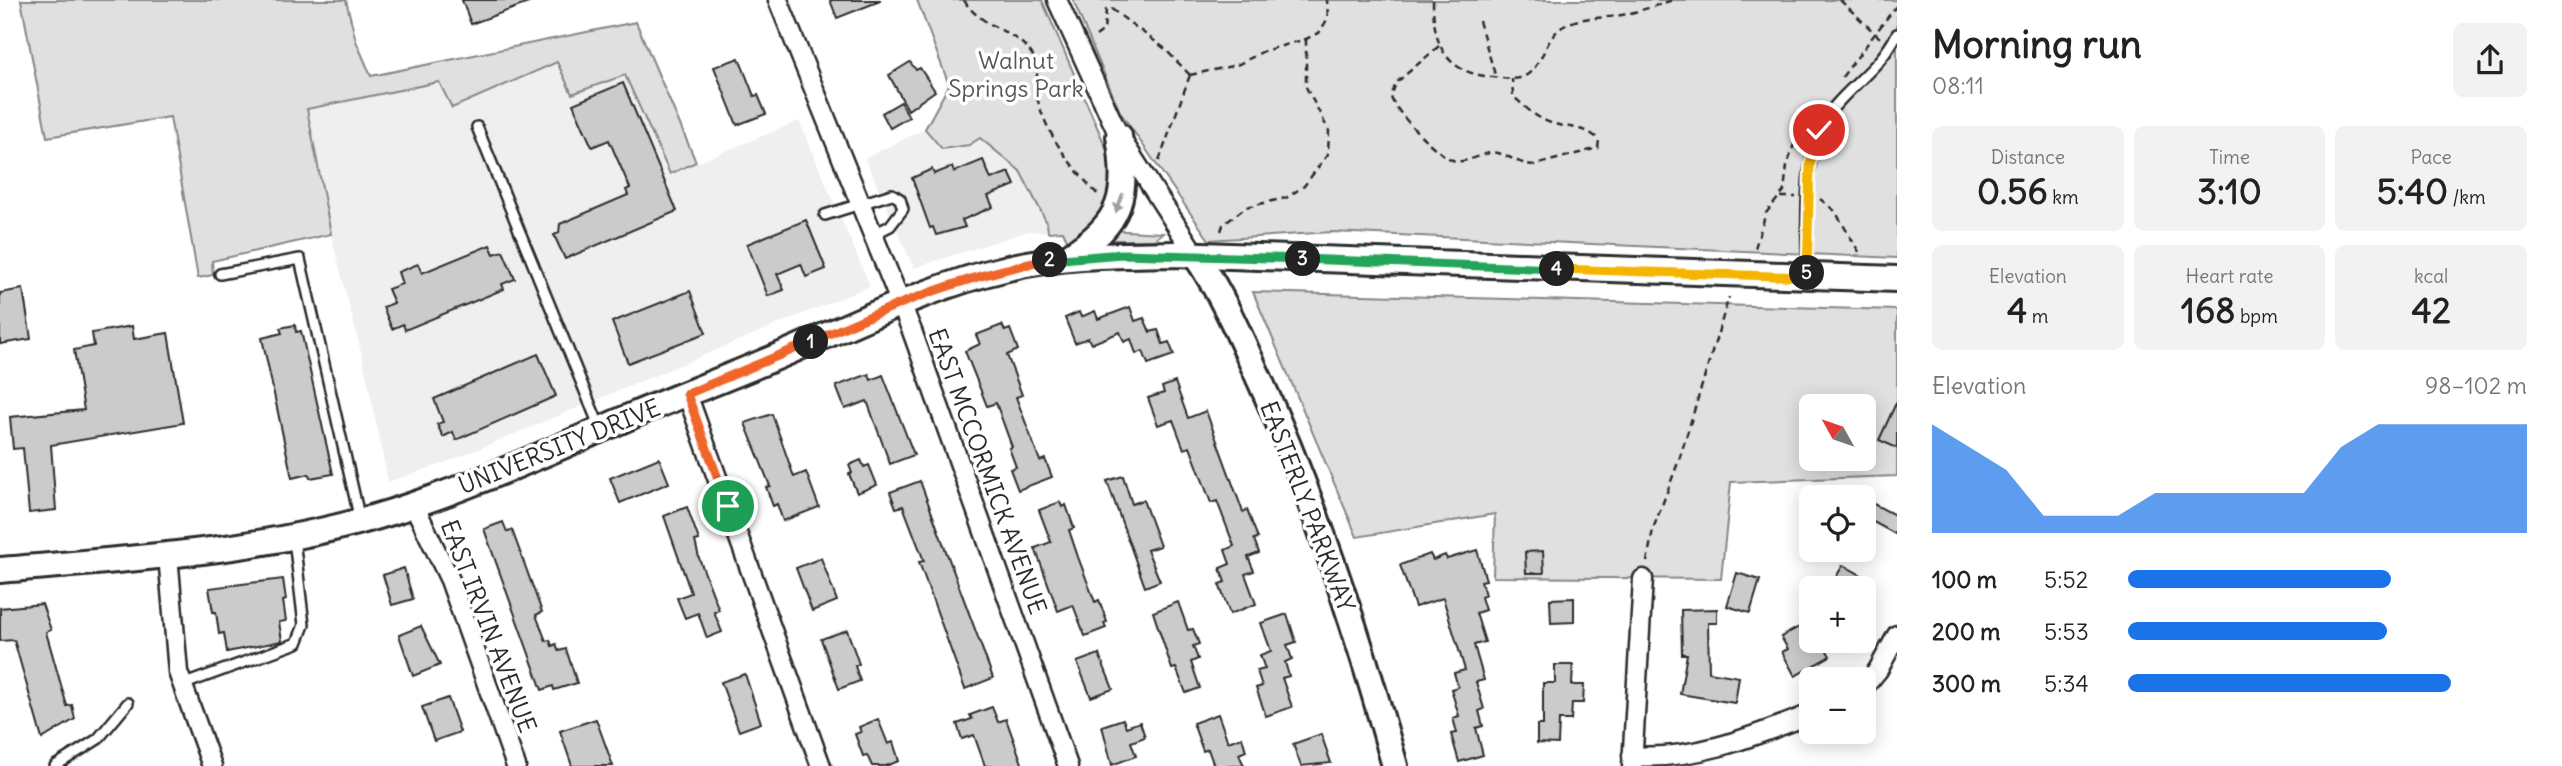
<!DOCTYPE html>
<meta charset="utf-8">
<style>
:root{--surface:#fff;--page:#f2f2f2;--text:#222;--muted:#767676;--accent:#1a73e8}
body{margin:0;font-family:Delius,sans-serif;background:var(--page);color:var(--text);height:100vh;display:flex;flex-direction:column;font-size:26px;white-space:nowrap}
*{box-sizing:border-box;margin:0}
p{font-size:23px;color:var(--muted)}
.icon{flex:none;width:38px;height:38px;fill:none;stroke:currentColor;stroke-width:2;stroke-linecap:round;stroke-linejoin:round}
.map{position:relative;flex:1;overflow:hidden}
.drawer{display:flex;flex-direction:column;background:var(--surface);width:665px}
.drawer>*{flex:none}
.needle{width:46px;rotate:310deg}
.fabs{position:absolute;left:1799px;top:394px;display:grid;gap:14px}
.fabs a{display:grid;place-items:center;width:77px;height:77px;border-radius:10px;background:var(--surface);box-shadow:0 4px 18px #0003;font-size:35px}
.pin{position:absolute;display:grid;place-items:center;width:60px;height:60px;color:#fff;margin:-30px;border:4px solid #fff;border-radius:50%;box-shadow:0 2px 7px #0007}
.km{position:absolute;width:35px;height:35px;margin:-18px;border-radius:50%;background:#222;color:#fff;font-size:19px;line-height:35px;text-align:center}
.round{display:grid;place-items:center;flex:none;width:74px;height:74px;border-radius:10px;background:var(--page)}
.summary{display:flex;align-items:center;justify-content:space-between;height:119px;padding:0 35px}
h1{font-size:38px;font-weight:800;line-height:52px}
.stats{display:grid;grid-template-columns:repeat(3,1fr);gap:10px;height:119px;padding:7px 35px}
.stats div{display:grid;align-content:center;border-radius:10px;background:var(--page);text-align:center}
.stats b{font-size:35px;font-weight:800}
.stats small{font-size:19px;font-weight:400}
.stats p{font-size:19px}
.chart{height:196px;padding:14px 35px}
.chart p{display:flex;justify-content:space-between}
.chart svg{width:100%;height:126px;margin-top:7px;fill:var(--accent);opacity:.7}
ul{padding:0 35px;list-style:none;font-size:23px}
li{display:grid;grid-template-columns:112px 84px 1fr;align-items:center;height:52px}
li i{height:18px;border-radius:9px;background:var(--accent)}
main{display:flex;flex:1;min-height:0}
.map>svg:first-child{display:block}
</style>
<main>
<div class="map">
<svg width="1897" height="766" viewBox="0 0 1897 766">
<rect width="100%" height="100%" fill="#fff"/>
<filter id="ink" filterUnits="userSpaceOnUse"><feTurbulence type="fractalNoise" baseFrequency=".0143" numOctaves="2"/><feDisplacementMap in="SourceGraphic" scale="14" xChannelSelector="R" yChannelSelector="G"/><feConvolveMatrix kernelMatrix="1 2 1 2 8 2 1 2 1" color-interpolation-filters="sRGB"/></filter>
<g filter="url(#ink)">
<g fill="#efefef">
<path d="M557 62 572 94 625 75 670 174 799 121 870 286 442 464 388 482 365 368 331 234 307 109 439 82 453 108Z"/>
<path d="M925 129 942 149 980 138 1013 164 1020 171 1047 224 1048 232 1028 231 914 268 865 158Z"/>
</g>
<g fill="#e0e0e0" stroke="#868686" stroke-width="2" fill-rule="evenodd">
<path d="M21 0H346L356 41 371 76 636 22 696 162 670 174 625 75 572 94 557 62 452 108 439 82 307 109 331 234 212 261 213 275 198 278 170 117 47 137Z"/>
<path d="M917 0H1042L1111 159 1117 186 1098 226 1068 242 1063 231 1048 232 1047 223 1020 171 980 138 969 145 942 149 925 129 949 85Z"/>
<path d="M1073 0H1897V258L1332 232 1209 240 1120 112Z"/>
<path d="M1109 230 1163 233 1154 240H1107Z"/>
<path d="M1253 292 1897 310V476L1731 482 1721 579 1493 577 1495 514 1357 537ZM1811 406H1864V458H1811Z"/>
</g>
<g fill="#cbcbcb" stroke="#2b2b2b" stroke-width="2">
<path d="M462 0H531V2L471 24Z"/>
<path d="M830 0H880V1L837 18Z"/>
<path d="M739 58 754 96 758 95 766 114 737 125 714 67Z"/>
<path d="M910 62 916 70 920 68 935 91 908 110 889 75Z"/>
<path d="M623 83 677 211 565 259 554 235 559 233 560 224 628 195 626 190 630 188 609 140 592 147 573 104Z"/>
<path d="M901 102 909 117 890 128 882 113Z"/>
<path d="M983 160 991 179 1009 172 1015 185 988 196 993 207 962 220 965 227 936 235 933 227 930 228 912 178 932 169 934 174 952 167 954 172Z"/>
<path d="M806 220 826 269 806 277 801 264 777 274 784 290 768 296 747 244Z"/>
<path d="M490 245 494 254 503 251 515 279 502 284 504 289 405 330 403 324 392 329 383 307 394 303 388 289 402 284 398 272 418 264 422 273Z"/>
<path d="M23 289 31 339 0 344V293Z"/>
<path d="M690 291 706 333 628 363 612 322Z"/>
<path d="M1130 307 1135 321 1144 318 1150 332 1158 330 1163 344 1169 342 1174 355 1148 364 1143 351 1136 354 1131 339 1124 342 1120 332 1091 344 1088 338 1075 343 1065 318 1079 312 1081 317 1095 311 1098 319Z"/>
<path d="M295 325 296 332 301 331 333 474 310 478 309 474 292 478 262 338 282 333 280 328Z"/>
<path d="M1002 325 1005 331 1010 329 1018 350 1007 355 1022 395 1016 397 1040 461 1045 459 1052 477 1018 490 1010 469 1016 467 1009 448 1012 447 996 403 987 406 965 351 980 344 976 335Z"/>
<path d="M132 326 134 339 168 333 183 423 51 445 56 510 29 513 23 448 13 449 10 417 84 410 74 350 94 346 92 333Z"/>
<path d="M538 354 556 396 456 440 453 432 443 437 437 424 443 422 434 399Z"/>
<path d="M869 374 871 380 883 375 914 455 890 464 867 401 845 409 836 386Z"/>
<path d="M1175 382 1188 418 1206 411 1243 512 1247 510 1258 538 1254 539 1259 553 1248 557 1254 571 1245 574 1256 604 1230 614 1219 584 1225 582 1220 568 1230 564 1225 550 1234 546 1217 501 1211 503 1190 447 1184 449 1173 420 1158 425 1148 398 1164 393 1162 387Z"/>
<path d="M1897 401V448L1879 440Z"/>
<path d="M772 414 794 477 806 472 819 507 783 521 777 504 773 506 766 487 770 486 745 423Z"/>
<path d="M659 458 669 483 620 503 610 478Z"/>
<path d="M861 460 864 467 869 465 877 485 857 493 849 474 852 473 849 465Z"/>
<path d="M1123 476 1132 504 1143 500 1160 546 1147 550 1160 581 1145 587 1107 481Z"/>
<path d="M920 481 993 678 965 689 919 562 924 561 903 506 896 508 890 492Z"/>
<path d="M1864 499 1897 516V535L1864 517Z"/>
<path d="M1060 502 1062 507 1066 505 1074 528 1069 530 1078 557 1095 602 1099 600 1107 622 1104 623 1106 628 1085 636 1073 605 1058 611 1035 548 1051 542 1039 510Z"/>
<path d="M687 507 699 540 695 541 699 558 719 610 714 612 722 632 707 638 698 613 685 618 677 598 691 593 664 516Z"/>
<path d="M503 522 507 532 512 530 542 612 536 615 546 641 550 640 552 646 556 644 559 651 566 649 577 683 554 690 553 686 542 690 484 529Z"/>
<path d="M1477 550 1486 580 1481 581 1485 595 1481 597 1485 610 1476 613 1485 642 1474 645 1484 680 1476 682 1484 709 1479 711 1483 726 1476 728 1483 755 1459 762 1451 734 1457 733 1453 718 1459 716 1451 689 1458 687 1454 673 1465 670 1443 598 1415 607 1400 565 1430 554 1433 560 1445 555 1447 559Z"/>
<path d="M1543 551 1544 573H1526L1525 552Z"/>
<path d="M821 558 837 601 812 611 796 568Z"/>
<path d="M1843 565 1861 575 1854 588 1837 584 1839 579 1836 577Z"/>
<path d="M404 568 413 599 392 605 383 575Z"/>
<path d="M1737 573 1760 580 1750 613 1727 606Z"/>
<path d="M283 579 286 600 283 601 286 621 279 622 282 641 227 652 224 633 219 634 216 612H213L209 588Z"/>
<path d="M1574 598V622L1551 623 1550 599Z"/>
<path d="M1178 602 1188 630 1193 629 1199 644 1193 646 1198 659 1191 662 1200 688 1186 693 1176 668 1172 669 1153 612Z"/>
<path d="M42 604 51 630 46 632 67 706 72 705 75 719 42 739 14 640 0 641V608Z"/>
<path d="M1717 609V623H1708L1709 672 1739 677 1735 703 1680 694 1687 654H1682L1681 610Z"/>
<path d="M1287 614 1296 642 1287 645 1292 659 1285 662 1289 676 1282 678 1292 707 1266 716 1256 688 1262 686 1257 671 1265 669 1260 655 1271 651 1261 623Z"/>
<path d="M421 626 440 665 413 676 399 635Z"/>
<path d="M1799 627 1806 640H1821L1830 656 1795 676 1782 652 1788 649 1781 637Z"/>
<path d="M847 630 859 664 855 666 860 681 839 689 821 639Z"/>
<path d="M1099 654 1113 689 1091 697 1077 662Z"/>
<path d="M1555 665H1573L1572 685H1584L1583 703H1572L1571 720H1559L1558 744 1537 743V725H1543V683H1555Z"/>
<path d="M745 674 761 723 739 731 721 682Z"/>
<path d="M448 698 460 732 434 741 422 707Z"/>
<path d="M992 707 998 722 1006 719 1023 766H985L974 735 962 739 957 724 972 719 970 715Z"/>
<path d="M1218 714 1228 742 1242 737 1246 751 1239 754 1244 766H1214L1208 749 1203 751 1193 723Z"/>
<path d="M596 719 613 766H572L560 731Z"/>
<path d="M878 719 888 744 893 742 899 761 886 766H872L867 755 863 756 855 734 861 732 859 727Z"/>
<path d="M1123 719 1126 727 1140 722 1145 737 1131 742 1136 756 1112 765 1102 726Z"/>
<path d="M1321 734 1331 763 1301 766 1293 744Z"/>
</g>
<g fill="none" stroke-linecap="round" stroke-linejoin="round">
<g stroke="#2b2b2b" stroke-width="14">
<g id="lane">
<path d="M477 127 600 428"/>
<path d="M825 215 892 194 900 199 903 209 890 226 872 235"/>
<path d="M220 274 300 259 360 520"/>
<path d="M1807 275C1808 224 1799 147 1834 107 1856 81 1881 66 1897 34"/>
<path d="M182 685 297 643 304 625 294 539"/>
<path d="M55 766 98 739 128 703"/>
</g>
</g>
<g stroke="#2b2b2b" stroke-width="23">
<g id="street">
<path d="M778 0 912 331 1068 766"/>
<path d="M1057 0 1119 136 1196 256"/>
<path d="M687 394 821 766"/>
<path d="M414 505 450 580 516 766"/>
<path d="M168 555 178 672 212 766"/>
<path d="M1864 687 1878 670 1897 635"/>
<path d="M1632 756C1695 761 1754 736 1811 714"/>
<path d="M1632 766 1643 579"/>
</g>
</g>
<g stroke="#2b2b2b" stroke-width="30">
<g id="secondary">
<path d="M1069 256C1123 223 1128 195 1119 136"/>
<path d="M1196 256C1221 293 1239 334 1257 374 1315 500 1358 632 1395 766"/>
<path d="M0 570C138 558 281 551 413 505 489 479 562 446 636 414 689 392 743 372 795 349 865 319 934 285 1008 268 1063 255 1118 255 1174 254L1897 279"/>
</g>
</g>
<g stroke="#2b2b2b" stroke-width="2.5" stroke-dasharray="7 5" stroke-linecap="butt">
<path d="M964 0C979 27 1014 29 1031 53 1042 68 1034 86 1038 101 1048 139 1075 170 1100 197"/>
<path d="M1433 0C1433 44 1444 73 1493 77 1504 78 1515 81 1525 76 1544 65 1545 36 1564 26 1580 16 1598 19 1616 16 1635 13 1654 6 1673 0"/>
<path d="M1840 0 1880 38"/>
<path d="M1479 21 1496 78"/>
<path d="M1096 36 1104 30 1106 10 1110 8 1164 48 1190 75"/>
<path d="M1439 46 1396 83 1391 97C1394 111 1442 160 1456 161 1471 163 1484 150 1498 153 1512 157 1521 165 1535 165L1598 148 1599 140C1586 126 1567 128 1551 123 1536 118 1524 106 1513 96L1512 79"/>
<path d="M1190 75 1237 65 1264 51 1306 39 1319 33 1328 18 1327 0"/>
<path d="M1842 77 1897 5"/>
<path d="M1159 161 1190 75"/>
<path d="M1781 197H1796"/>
<path d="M1820 199 1835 211 1859 252"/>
<path d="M1221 231 1223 225 1246 207 1286 198 1304 186 1328 154 1329 131 1306 87V39"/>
<path d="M1755 248 1766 213 1784 191 1787 166 1795 141 1821 100"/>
<path d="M1647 562 1653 529 1679 460 1729 297"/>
</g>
<use href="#lane" stroke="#fff" stroke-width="9"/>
<use href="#street" stroke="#fff" stroke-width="18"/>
<use href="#secondary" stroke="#fff" stroke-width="24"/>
</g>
<defs><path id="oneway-solid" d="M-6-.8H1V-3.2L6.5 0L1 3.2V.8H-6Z" transform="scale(1.75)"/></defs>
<use fill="#a0a0a0" href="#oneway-solid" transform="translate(1119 203) rotate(110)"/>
</g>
<g fill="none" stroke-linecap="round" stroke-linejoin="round" filter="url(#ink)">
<g stroke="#fff" stroke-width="14">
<path id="split-1" d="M728 506 687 394 811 342"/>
</g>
<g stroke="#fff" stroke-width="14">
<path id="split-2" d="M811 342C889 307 966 274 1050 260"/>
</g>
<g stroke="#fff" stroke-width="14">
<path id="split-3" d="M1050 260 1122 254 1303 259"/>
</g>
<g stroke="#fff" stroke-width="14">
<path id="split-4" d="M1303 259 1557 269"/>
</g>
<g stroke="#fff" stroke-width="14">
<path id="split-5" d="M1557 269 1807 277V273"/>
</g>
<g stroke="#fff" stroke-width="14">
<path id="split-6" d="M1807 273 1810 164 1819 130"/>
</g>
<use href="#split-1" stroke="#f0652b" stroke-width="9"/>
<use href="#split-2" stroke="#f0652b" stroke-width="9"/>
<use href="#split-3" stroke="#22a559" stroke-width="9"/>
<use href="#split-4" stroke="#22a559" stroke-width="9"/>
<use href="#split-5" stroke="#f5b400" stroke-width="9"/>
<use href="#split-6" stroke="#f5b400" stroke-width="9"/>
</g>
<g text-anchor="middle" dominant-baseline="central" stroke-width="7" stroke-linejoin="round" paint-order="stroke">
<g font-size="24" fill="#585858" stroke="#fff">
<text x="1016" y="60">Walnut<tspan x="1016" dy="28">Springs Park</tspan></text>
</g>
<g font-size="24" fill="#2b2b2b" stroke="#fff">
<text transform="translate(559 446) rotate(-22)">UNIVERSITY DRIVE</text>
<text transform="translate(988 471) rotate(70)">EAST MCCORMICK AVENUE</text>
<text transform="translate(1308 506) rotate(69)">EASTERLY PARKWAY</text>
<text transform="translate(489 626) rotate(69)">EAST IRVIN AVENUE</text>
</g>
</g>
</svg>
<div class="fabs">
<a><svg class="needle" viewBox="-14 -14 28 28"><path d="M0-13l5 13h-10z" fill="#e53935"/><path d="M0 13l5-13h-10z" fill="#767676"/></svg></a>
<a><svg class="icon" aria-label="locate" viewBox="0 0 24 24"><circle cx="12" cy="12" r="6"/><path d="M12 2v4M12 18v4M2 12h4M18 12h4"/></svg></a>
<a>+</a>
<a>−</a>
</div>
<div class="pin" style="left:728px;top:506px;background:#1e9e55"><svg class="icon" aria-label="arrive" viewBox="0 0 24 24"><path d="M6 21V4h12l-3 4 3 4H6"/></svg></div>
<div class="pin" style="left:1819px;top:130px;background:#d93025"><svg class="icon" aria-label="check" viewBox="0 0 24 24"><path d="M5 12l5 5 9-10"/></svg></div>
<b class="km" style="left:811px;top:342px">1</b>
<b class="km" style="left:1050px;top:260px">2</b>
<b class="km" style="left:1303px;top:259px">3</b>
<b class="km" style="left:1557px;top:269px">4</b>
<b class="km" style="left:1807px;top:273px">5</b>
</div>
<section class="drawer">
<div class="summary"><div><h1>Morning run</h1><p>08:11</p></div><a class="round"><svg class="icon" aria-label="share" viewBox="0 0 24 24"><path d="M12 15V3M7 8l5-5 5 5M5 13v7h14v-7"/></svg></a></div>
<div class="stats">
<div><p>Distance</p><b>0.56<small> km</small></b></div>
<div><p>Time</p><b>3:10</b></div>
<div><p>Pace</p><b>5:40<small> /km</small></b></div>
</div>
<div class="stats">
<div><p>Elevation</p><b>4<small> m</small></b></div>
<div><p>Heart rate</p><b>168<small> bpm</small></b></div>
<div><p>kcal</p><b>42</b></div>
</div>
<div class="chart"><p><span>Elevation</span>98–102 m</p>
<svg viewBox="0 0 160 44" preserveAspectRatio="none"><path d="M0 44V6L10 14L20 22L30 38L40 38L50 38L60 30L70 30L80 30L90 30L100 30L110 14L120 6L130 6L140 6L150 6L160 6V44z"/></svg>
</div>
<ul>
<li><b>100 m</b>5:52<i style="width:66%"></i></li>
<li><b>200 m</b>5:53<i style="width:65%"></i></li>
<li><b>300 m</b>5:34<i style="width:81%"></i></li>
</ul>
</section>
</main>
